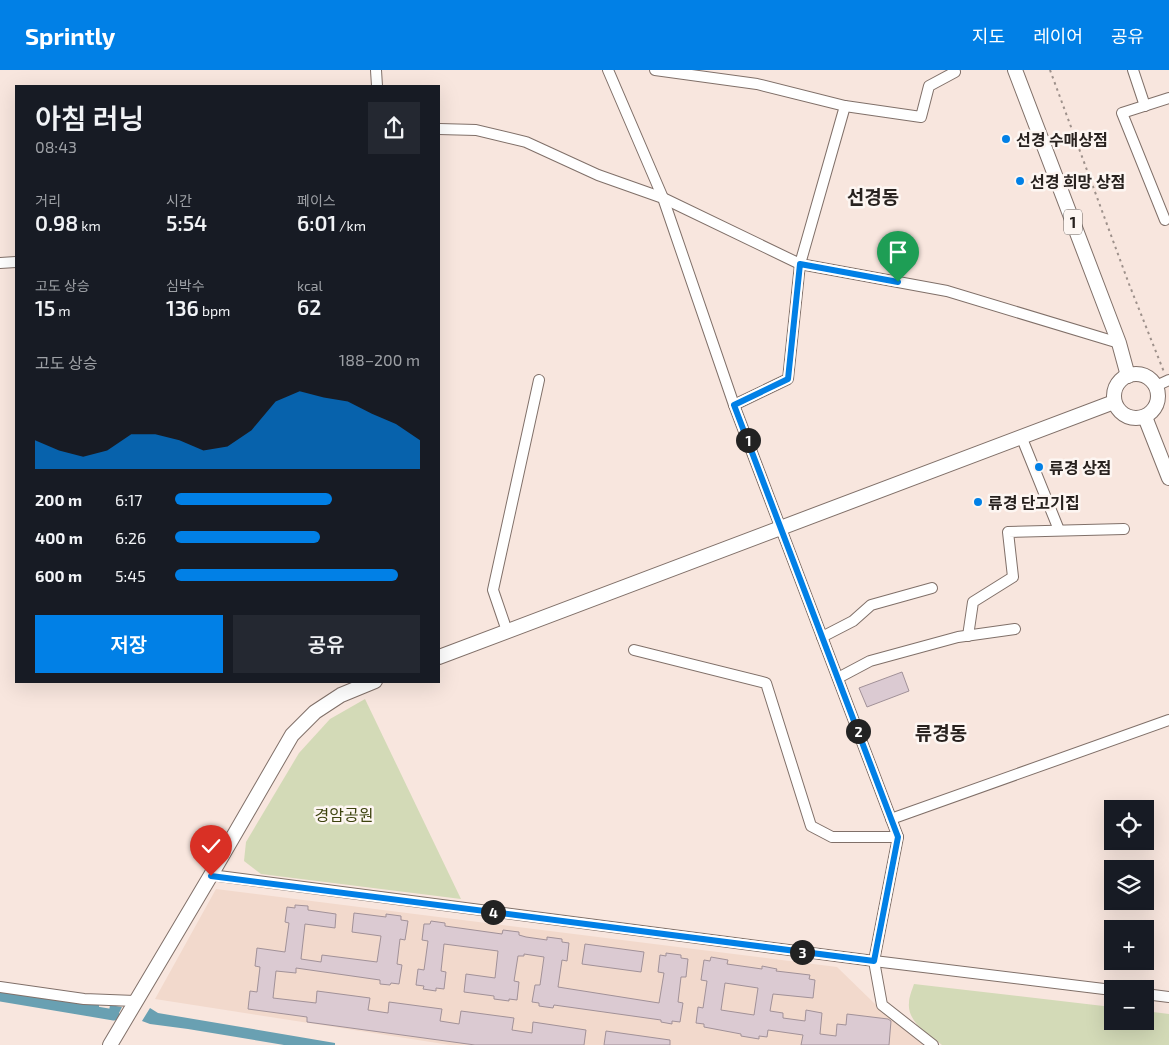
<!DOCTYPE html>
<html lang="ko">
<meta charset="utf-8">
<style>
:root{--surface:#171b24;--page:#242831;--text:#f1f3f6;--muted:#9ea1a6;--accent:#0180e6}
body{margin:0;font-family:"Exo 2","Noto Sans KR",sans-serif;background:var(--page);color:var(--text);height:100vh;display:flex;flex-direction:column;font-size:19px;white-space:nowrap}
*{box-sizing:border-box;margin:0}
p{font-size:16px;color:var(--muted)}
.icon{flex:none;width:28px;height:28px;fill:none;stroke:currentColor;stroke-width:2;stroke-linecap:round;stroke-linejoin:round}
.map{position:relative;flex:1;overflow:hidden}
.side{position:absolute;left:15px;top:15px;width:425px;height:598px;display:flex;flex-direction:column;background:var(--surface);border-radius:0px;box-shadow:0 5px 20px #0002}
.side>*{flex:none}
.buttons{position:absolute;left:1104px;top:730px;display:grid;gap:10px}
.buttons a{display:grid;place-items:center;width:50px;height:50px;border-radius:0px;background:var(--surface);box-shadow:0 5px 20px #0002;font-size:25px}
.pin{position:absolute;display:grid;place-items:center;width:42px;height:42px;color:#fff;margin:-51px -21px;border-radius:50% 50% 50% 0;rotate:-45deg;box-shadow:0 0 5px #0007}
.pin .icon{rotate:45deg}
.km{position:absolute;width:25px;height:25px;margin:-12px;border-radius:50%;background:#222;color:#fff;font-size:14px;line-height:25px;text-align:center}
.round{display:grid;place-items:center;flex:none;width:52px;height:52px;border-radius:0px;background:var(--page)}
.headline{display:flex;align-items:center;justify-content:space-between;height:85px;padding:0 20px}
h1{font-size:28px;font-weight:600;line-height:38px}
.stats{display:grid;grid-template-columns:repeat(3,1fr);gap:8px;height:85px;padding:5px 20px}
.stats div{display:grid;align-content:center}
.stats b{font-size:21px;font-weight:600}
.stats small{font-size:14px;font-weight:400}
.stats p{font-size:14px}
.chart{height:140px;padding:10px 20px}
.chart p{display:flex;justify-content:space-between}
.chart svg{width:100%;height:90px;margin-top:5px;fill:var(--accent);opacity:.7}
.cta{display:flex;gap:10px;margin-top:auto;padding:10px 20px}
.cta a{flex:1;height:58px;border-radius:0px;background:var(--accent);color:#fff;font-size:20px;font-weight:600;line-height:58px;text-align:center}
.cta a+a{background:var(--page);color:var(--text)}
ul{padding:0 20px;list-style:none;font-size:16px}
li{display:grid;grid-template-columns:80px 60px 1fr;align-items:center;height:38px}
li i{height:12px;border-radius:6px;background:var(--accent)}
header{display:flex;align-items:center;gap:30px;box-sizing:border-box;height:70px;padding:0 25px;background:var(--accent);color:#fff}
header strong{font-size:24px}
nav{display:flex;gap:28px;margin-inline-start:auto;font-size:18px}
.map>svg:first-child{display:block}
</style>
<header>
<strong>Sprintly</strong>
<nav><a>지도</a><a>레이어</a><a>공유</a></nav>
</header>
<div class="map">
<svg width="1169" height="975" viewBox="0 0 1169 975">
<rect width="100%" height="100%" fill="#f8e6de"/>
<path fill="#f2d9cc" d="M216 819 837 897 874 933 925 975H450L155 929Z"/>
<g fill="#d3dab7">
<path d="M365 629 461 829 261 804 244 791 246 772 299 683 330 649Z"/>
<path d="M914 914 1112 937V951H1145V941L1169 944V975H942C929 965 907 952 909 933 909 927 912 920 914 914Z"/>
</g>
<g fill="#69a0b2">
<path d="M0 919 99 933V943L54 933 0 925Z"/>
<path d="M110 935 122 937 116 949 108 947Z"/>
<path d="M150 938 158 943 335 973V975H284L188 959 150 954 142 951Z"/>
</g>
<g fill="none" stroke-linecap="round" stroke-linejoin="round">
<path stroke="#69a0b2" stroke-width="11" d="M0 926 114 945"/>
</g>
<g fill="#dbcad2" stroke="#a19198" fill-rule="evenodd">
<path d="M902 602 909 621 867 637 859 618Z"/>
<path d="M295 835 308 836V840L336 844 335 858 305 854 301 889 321 892 322 885 377 892 381 866 352 862 354 843 386 847V844L401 846V850L408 851 405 870 400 869 397 894 402 895 399 914 391 913 390 915 380 914V910L296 898V903L276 901 273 928 316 933 317 921 370 928 368 940 388 943 389 932 442 939 440 951 459 954 461 941 514 948 512 960 532 963 533 952 586 960 584 975H475L307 952V947L248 939 250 921 257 922 260 897 255 896 257 878 285 882 289 853 285 852 287 837 295 838Z"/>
<path d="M431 851 445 853V856L502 864 503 860 519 862V865L526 867 547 870V867L562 869V872L569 873 567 891 562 890 558 917 659 933 664 903 658 902 660 885 666 886V883L681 885V888L688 889 686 907H681L678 932 683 933 680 952 672 951V954L661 952V950L554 935 553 938 539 936V933L532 932 535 915H540L544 887 524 884V886H518L514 911 519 912 517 930 509 929V931L494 929V926L464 922 466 904 495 908 498 881 444 874 441 901 446 902 444 919 436 918V921L423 919 424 916 416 915 418 899 424 900 428 871 422 870 424 854H430Z"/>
<path d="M585 874 644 882 641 902 582 894Z"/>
<path d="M711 887 728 890 727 894 762 899V896L777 899 776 901 810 905 809 909 815 910 813 928 773 924 770 941 783 943V948L805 951 806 940 822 943 820 964 836 966 837 954 846 955 847 944 888 949 891 951 889 975H801L803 965 768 960 767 967 759 966V969L741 966V964L704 957V954L696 953 698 937 703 938 707 911 701 910 704 890 710 891ZM725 913 758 918 754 945 721 940Z"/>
<path d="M606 961 670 970V975H604Z"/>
</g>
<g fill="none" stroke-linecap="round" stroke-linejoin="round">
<g stroke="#807069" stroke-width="12">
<g id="minor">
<path d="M376 0 377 16"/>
<path d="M608 0 663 128 734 335 898 767 874 891 882 935 933 975"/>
<path d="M655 0 757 14 845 36 921 47 929 16 955 2"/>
<path d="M1133 0 1145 36"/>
<path d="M439 59 476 60 526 72 598 105 663 128 800 194 947 221 1119 273"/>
<path d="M1165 150 1122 43 1169 28"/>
<path d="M0 193 16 192"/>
<path d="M1156 316 1169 310"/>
<path d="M734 335 788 309 800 194 845 36"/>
<path d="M1021 366 1059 460"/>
<path d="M507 561 493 520 539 310"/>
<path d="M968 566 973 532 1013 507 1008 462 1124 459"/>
<path d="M822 567 853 551 871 535 932 518"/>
<path d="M634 580 766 613 811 756 832 767H898"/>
<path d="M838 608 870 591 958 567 1015 559"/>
<path d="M891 749 1169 650"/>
<path d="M211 805 874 891 1112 920"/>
<path d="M0 917 84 929 135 931"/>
<path d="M1145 924 1169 927"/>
</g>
</g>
<g stroke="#807069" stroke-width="16">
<g id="major">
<path d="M1015 0 1119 273 1128 306"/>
<circle cx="1136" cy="326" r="22"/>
<path d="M1145 347 1169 408"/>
<path d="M439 587 1114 332"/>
<path d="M110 975 211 805 292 665 315 642 341 625 375 611"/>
</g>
</g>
<path stroke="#9e918b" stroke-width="2" stroke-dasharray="2.5 4" stroke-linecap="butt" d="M1050 0 1129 214 1164 302"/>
<use href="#minor" stroke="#fff" stroke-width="10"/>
<use href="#major" stroke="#fff" stroke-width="14"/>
</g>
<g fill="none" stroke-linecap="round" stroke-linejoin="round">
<g stroke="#fff" stroke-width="10">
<path id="route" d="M211 806 874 891 898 767 734 335 788 309 800 194 898 212"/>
</g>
<use href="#route" stroke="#0180e6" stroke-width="6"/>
</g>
<g fill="#0180e6" stroke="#fdf6f2" stroke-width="2">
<circle cx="1006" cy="69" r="5"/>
<circle cx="1020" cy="111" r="5"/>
<circle cx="1039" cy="397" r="5"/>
<circle cx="978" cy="432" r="5"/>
</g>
<g text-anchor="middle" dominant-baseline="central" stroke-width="5" stroke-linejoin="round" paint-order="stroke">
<rect fill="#fdf6f2" stroke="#68625e" stroke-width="1" x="1064" y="139.5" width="18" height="25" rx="4"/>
<g font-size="15" font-weight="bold" fill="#28221f">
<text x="1073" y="152">1</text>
</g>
<g font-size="16" font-weight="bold" fill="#28221f" stroke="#fdf6f2" text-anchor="start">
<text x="1016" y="69">선경 수매상점</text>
<text x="1030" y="111">선경 희망 상점</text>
<text x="1049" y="397">류경 상점</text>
<text x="988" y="432">류경 단고기집</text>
</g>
<g font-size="16" fill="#3d430e" stroke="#fdf6f2">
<text x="344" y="744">경암공원</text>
</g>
<g font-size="19" font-weight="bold" fill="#28221f" stroke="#fdf6f2">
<text x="873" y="126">선경동</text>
<text x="941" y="662">류경동</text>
</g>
</g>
</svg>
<div class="buttons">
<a><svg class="icon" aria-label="locate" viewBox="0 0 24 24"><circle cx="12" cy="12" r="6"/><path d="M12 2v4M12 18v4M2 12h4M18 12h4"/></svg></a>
<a><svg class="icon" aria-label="layers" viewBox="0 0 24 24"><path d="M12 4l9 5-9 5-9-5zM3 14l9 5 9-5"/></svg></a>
<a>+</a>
<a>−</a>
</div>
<div class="pin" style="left:898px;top:212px;background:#1e9e55"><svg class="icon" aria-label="arrive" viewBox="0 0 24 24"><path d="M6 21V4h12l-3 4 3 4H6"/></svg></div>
<div class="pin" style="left:211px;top:806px;background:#d93025"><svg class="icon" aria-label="check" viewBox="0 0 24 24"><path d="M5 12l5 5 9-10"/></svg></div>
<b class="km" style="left:748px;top:370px">1</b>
<b class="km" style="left:858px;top:661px">2</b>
<b class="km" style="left:802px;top:882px">3</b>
<b class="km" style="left:493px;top:842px">4</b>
<section class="side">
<div class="headline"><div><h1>아침 러닝</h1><p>08:43</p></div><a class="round"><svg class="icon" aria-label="share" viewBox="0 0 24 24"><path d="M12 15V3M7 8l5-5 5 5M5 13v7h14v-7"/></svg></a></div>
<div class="stats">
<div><p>거리</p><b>0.98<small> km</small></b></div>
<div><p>시간</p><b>5:54</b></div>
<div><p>페이스</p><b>6:01<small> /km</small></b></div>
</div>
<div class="stats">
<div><p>고도 상승</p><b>15<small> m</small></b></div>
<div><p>심박수</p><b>136<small> bpm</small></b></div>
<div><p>kcal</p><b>62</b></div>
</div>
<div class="chart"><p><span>고도 상승</span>188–200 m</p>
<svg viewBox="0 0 160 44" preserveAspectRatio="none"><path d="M0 44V30L10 35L20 38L30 35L40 27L50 27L60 30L70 35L80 33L90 25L100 11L110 6L120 9L130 11L140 17L150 22L160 30V44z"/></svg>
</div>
<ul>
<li><b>200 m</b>6:17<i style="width:64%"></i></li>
<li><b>400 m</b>6:26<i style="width:59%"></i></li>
<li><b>600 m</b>5:45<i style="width:91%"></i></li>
</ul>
<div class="cta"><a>저장</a><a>공유</a></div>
</section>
</div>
